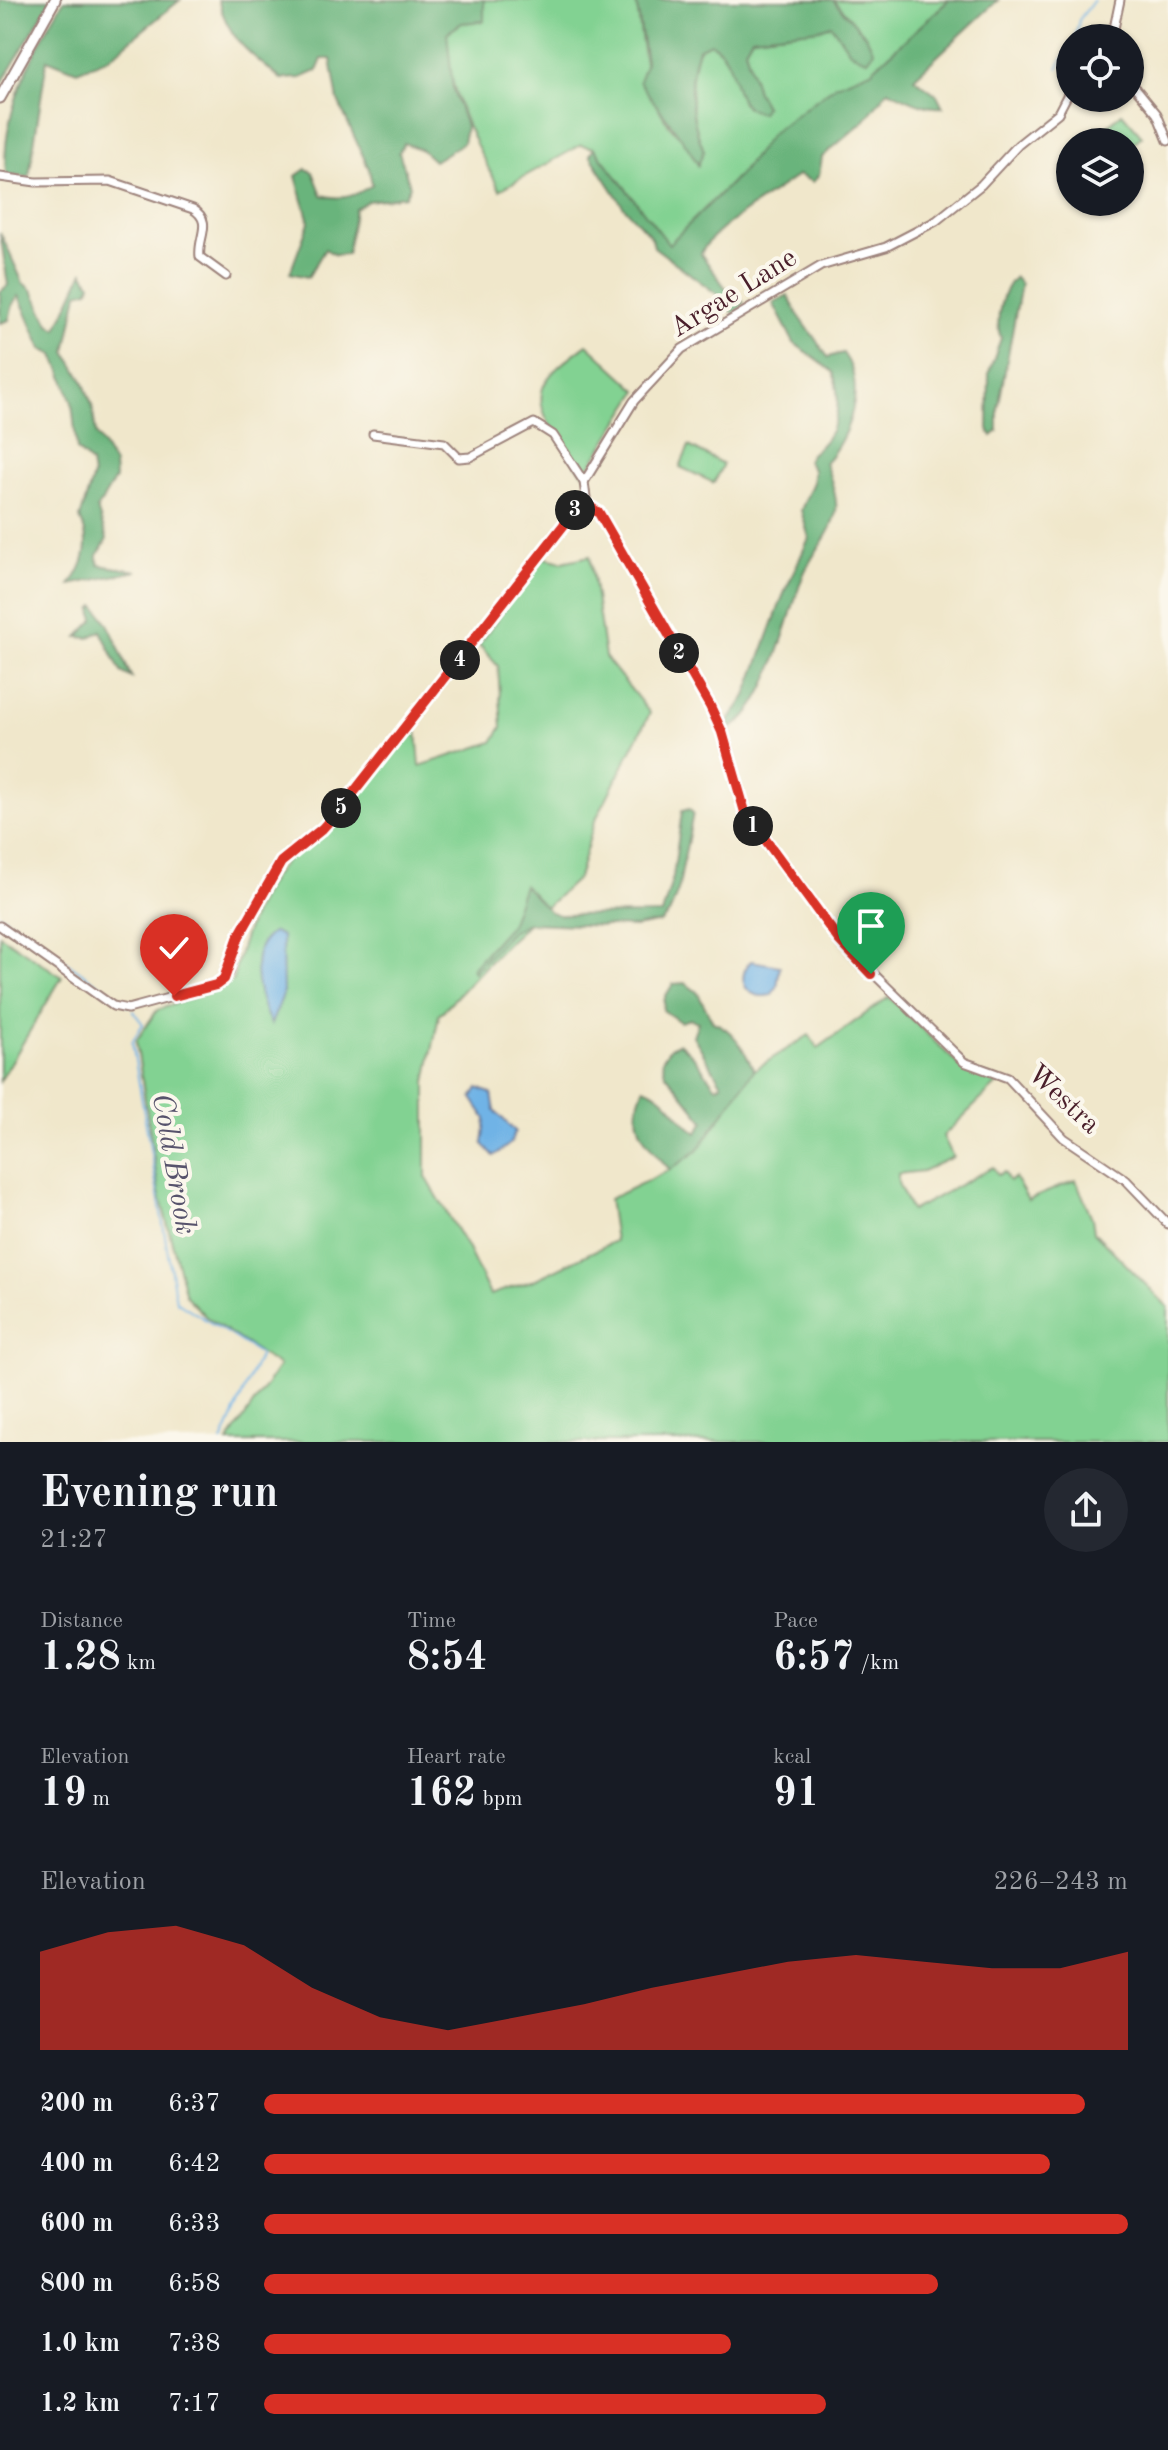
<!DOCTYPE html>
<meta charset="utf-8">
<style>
:root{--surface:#171b24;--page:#242831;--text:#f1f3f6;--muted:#9ea1a6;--accent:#d93025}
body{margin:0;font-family:"Old Standard TT",serif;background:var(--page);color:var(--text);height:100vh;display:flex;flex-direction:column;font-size:30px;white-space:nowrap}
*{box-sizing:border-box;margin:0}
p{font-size:26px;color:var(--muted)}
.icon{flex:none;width:44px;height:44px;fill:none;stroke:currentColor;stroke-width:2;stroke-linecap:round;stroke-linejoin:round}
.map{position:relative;height:1442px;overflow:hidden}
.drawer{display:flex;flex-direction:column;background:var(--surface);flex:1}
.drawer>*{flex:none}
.tools{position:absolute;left:1056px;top:24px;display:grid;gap:16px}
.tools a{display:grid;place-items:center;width:88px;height:88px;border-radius:50%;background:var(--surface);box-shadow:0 2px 6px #0004;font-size:40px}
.pin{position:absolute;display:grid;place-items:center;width:68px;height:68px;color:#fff;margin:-82px -34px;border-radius:50% 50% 50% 0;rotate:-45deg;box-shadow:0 0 8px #0007}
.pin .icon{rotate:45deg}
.km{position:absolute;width:40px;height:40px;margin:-20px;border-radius:50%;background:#222;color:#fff;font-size:22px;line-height:40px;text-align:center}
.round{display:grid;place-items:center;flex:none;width:84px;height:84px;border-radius:42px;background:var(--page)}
.summary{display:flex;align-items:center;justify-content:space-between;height:136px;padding:0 40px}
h1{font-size:44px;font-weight:800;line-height:60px}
.stats{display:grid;grid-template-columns:repeat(3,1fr);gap:12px;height:136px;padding:8px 40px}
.stats div{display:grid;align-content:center}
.stats b{font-size:40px;font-weight:800}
.stats small{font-size:22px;font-weight:400}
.stats p{font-size:22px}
.chart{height:224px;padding:16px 40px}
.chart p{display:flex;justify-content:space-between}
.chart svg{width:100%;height:144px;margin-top:8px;fill:var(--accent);opacity:.7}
ul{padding:0 40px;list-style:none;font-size:26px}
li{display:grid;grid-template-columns:128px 96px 1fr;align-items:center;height:60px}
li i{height:20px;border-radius:10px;background:var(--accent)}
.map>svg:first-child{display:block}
</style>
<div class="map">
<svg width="1168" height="1442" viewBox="0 0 1168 1442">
<rect width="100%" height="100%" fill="#fbf7ec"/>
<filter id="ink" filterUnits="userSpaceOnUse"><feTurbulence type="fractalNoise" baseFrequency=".0125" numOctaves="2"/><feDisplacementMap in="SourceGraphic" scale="16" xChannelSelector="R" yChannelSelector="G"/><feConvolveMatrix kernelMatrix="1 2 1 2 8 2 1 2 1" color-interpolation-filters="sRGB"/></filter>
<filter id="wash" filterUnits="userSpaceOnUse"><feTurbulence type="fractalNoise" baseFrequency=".006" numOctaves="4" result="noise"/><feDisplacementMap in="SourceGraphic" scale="32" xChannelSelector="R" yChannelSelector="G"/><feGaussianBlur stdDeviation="1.8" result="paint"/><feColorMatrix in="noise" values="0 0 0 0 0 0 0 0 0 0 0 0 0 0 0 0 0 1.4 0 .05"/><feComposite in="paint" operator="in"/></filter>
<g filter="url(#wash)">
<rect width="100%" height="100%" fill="#f0e7cb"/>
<g fill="#82d292" stroke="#66785e" stroke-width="2">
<path d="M484 0H636C645 55 644 128 704 151 690 118 687 84 698 49L710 43C734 55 733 80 742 103L765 106 757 92 745 49 752 37 819 29 832 24 850 52 865 35 833 0H949L871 71 773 133 741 173 669 245 594 148 581 145 500 190C473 140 446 91 447 33L462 23 484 20Z"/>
<path d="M1122 113 1142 136 1130 146V142H1089Z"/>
<path d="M587 344 638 391 585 474C575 467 567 451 559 439 524 390 545 376 587 344Z"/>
<path d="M689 446 723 464 714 483 680 467Z"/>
<path d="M590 556 605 657 650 713 594 823 578 878 509 941 439 1015 426 1082V1177L467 1247 490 1295 534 1280 615 1241 609 1199 670 1170 754 1070 809 1035 818 1048 889 997 961 1067 1001 1080 943 1136 953 1157 923 1171 898 1174V1183L911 1211 993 1167 998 1175 1004 1172 1009 1181 1015 1178 1028 1200 1076 1180 1092 1218 1094 1232 1168 1307V1442H228L279 1366 206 1317 186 1296 159 1192 136 1041 157 1010 218 989 233 980C241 941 257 897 282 865 291 852 322 838 336 823L416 720 420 766 493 742 502 727 498 666 479 645 541 557 562 562Z"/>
<path d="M0 935 62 977 0 1081Z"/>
</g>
<g fill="#69b47c" stroke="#5a6a54" stroke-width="2">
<path d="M0 0H51L0 86Z"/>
<path d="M64 0H180L109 58 77 71 47 59 29 177 6 175C0 115 34 49 64 0Z"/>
<path d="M218 0H484V21L462 23 447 33 453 89 466 126 463 143 434 161 422 150 404 143 399 152 410 186 405 196 368 201 355 209 347 254 335 255 325 249 308 277 290 273 309 222 296 176 306 169 313 172 322 195C343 201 355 196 372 185L369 169 338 101 331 59H322L317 71 301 78 281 79C249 53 230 41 218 0Z"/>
<path d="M636 0H833L865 35 874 51 867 60 850 52 831 25 820 29 752 37 745 49 757 92 765 106 761 113C725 107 744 60 710 43L698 49C686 83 690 118 704 151L698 165C683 135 658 110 639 81L646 62Z"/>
<path d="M949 0H998L914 78 937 95 943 107C924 109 906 98 888 90L865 120 822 157 819 175 813 182 798 175C774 194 710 229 701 254L725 287 744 303 734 314 718 295 654 247 652 238 623 206 590 155 594 148 669 244 741 173 772 133 836 85 871 71Z"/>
<path d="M0 232 23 283 33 291 49 324 57 329 83 272 91 284 89 290 78 293 66 352 83 381 92 405 96 434 114 464 115 479 97 509 107 539 97 557 99 565 137 571 70 585C86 564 91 541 80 518L93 476 91 463 77 450 72 403 62 373 54 355 42 349 19 296 13 304 9 320 0 323V292L8 285Z"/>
<path d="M1015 277 1021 284 998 409V431L992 436 988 429 989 373 1001 338C994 322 1002 288 1015 277Z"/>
<path d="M788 295 797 313 828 357 843 353C868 386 849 436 825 463 830 476 838 498 836 511 832 535 811 554 803 576 788 615 769 709 731 728L729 721 746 696 783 596 809 538 801 510 813 482V470L807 461C810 452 813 453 819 447 840 427 841 397 833 372L794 343 773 303Z"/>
<path d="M95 606C114 626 119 653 132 678L121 672 101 631 89 638 78 637 94 620 92 609Z"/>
<path d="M689 809 693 813 678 891 669 914 661 922 636 927 527 923 511 932 474 972 471 969 510 925 524 885 550 912 559 915 662 914 673 877 682 811Z"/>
<path d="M685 983 697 992 713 1022C735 1030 744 1050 754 1070L697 1151 670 1170C646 1142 626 1125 644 1087 668 1095 677 1119 697 1133L704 1121 665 1073 662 1060 670 1048 679 1043 693 1056 716 1087 722 1084 693 1036 698 1022 690 1019 680 1022 663 1010 665 997 673 984Z"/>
</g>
<g fill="#70b3e6" stroke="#5d6988" stroke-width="2">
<path d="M274 932 282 936 283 995 271 1024C258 1001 244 947 274 932Z"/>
<path d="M751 961 780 966 777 987 771 995C747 1001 734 979 751 961Z"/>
<path d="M478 1088 492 1094 495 1111 515 1131 511 1143 494 1156 483 1144 486 1119 472 1098Z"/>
</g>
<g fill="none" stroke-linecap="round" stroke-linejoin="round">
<g stroke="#70b3e6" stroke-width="2">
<path d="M1075 38 1079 20 1094 0"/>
<path d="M1058 68 1070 47"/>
<path d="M0 915 129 1006"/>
<path d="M133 1011 143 1024 132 1042 176 1301 260 1354 222 1442"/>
</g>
</g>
</g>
<g filter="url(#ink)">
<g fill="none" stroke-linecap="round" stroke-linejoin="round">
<g stroke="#9d837b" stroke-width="11">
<g id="minor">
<path d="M1112 38 1120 0"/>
<path d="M1130 81 1157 114 1168 141"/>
<path d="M0 177 36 182 110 181 193 209C214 222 197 238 200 257L226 276"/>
<path d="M373 434 444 443 459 458 470 457 534 423 553 435 584 482"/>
<path d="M587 505 599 513 710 706 722 732 745 812 839 940 964 1062 1008 1078 1064 1138 1126 1180 1168 1224"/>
<path d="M587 505 584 482 634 401 682 349 821 266 886 247 936 221 981 185 1018 145 1058 113 1070 90"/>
<path d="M0 926 113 1006 128 1009 216 985 229 973 239 936 281 862 322 829 347 801 574 512 587 505"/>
</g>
</g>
<g stroke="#9d837b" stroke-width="13">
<path id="major" d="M0 98 55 0"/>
</g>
<use href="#minor" stroke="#fff" stroke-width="7"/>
<use href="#major" stroke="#fff" stroke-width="9"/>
</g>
</g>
<g fill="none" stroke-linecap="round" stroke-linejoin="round" filter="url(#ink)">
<g stroke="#fff" stroke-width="16">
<path id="route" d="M174 996 216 985 224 979 239 936 281 862 322 829 347 801 574 512 587 505 599 513 710 706 722 732 745 812 839 940 871 974"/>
</g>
<use href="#route" stroke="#d93025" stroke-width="10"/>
</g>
<g text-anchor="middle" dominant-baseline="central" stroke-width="8" stroke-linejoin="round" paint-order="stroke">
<g font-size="28" fill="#4a1f2b" stroke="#fbf7ec">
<text transform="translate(734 294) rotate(-32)">Argae Lane</text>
<text transform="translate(1063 1100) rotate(43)">Westra</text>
</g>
<g font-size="30" font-style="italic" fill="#57536c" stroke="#fbf7ec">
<text transform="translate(173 1164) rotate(80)">Cold Brook</text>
</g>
</g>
</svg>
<div class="tools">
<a><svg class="icon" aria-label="locate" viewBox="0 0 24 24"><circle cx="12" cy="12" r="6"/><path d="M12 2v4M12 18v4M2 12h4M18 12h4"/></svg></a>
<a><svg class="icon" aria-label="layers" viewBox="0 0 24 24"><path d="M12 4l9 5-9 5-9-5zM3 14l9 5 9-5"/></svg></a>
</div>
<div class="pin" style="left:871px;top:974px;background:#1e9e55"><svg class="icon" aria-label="arrive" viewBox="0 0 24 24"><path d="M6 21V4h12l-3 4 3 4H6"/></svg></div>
<div class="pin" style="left:174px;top:996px;background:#d93025"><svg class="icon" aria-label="check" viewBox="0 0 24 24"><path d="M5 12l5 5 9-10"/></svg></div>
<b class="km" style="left:753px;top:826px">1</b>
<b class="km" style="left:679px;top:653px">2</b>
<b class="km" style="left:575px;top:510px">3</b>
<b class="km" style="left:460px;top:660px">4</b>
<b class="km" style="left:341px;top:808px">5</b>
</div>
<section class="drawer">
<div class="summary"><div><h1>Evening run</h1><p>21:27</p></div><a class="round"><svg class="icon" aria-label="share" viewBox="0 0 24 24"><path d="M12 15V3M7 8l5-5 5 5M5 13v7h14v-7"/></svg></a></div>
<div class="stats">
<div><p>Distance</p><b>1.28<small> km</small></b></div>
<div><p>Time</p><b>8:54</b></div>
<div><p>Pace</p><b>6:57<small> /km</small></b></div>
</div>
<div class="stats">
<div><p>Elevation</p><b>19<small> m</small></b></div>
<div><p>Heart rate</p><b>162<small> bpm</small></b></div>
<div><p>kcal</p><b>91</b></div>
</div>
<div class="chart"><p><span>Elevation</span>226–243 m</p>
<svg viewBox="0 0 160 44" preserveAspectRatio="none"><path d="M0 44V14L10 8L20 6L30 12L40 25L50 34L60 38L70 34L80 30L90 25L100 21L110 17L120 15L130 17L140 19L150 19L160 14V44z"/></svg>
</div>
<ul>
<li><b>200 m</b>6:37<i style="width:95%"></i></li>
<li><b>400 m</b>6:42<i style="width:91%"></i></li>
<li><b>600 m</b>6:33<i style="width:100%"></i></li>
<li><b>800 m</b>6:58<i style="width:78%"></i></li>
<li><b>1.0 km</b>7:38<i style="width:54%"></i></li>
<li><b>1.2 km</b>7:17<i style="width:65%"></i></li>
</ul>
</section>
